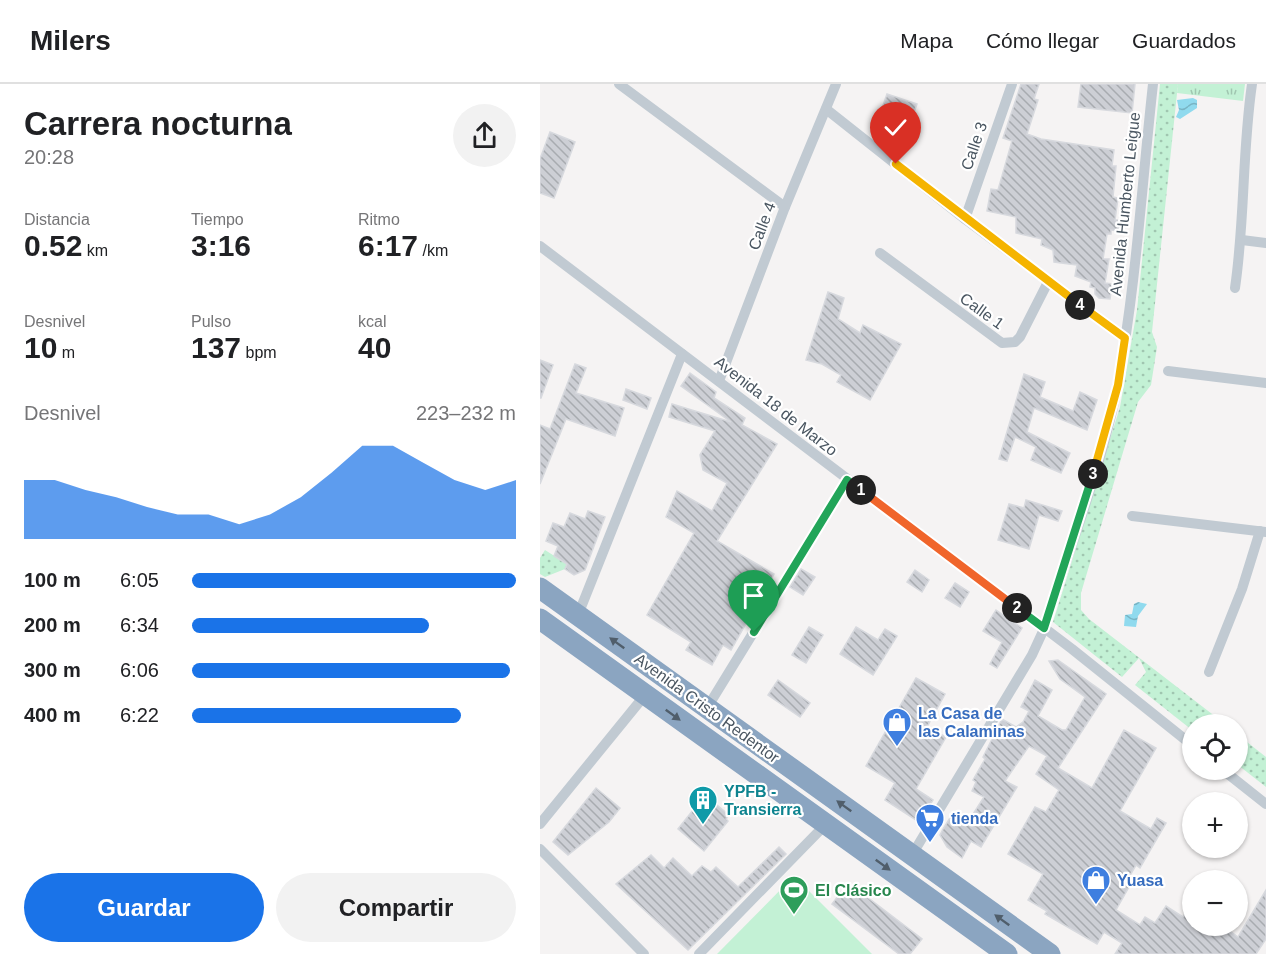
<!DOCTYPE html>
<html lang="es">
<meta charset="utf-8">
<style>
:root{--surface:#fff;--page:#f2f2f2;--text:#202124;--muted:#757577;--line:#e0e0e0;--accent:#1a73e8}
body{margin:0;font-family:Helvetica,sans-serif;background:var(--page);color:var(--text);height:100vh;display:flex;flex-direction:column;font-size:22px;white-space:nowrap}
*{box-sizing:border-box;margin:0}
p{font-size:20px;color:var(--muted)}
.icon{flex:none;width:33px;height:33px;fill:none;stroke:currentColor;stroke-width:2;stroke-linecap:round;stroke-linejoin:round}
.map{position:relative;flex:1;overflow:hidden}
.details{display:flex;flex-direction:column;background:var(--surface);width:540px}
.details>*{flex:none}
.fabs{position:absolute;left:642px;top:630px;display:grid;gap:12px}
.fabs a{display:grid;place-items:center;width:66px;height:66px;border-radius:50%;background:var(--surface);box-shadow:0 2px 4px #0004;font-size:30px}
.pin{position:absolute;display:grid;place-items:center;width:51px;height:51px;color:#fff;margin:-62px -26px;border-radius:50% 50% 50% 0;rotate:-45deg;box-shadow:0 0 6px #0007}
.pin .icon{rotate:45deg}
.km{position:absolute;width:30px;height:30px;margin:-15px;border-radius:50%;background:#222;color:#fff;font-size:16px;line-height:30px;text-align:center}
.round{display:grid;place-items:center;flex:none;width:63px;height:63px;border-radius:32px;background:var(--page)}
.summary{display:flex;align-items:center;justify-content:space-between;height:102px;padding:0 24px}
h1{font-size:33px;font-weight:700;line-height:45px}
.metrics{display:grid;grid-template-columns:repeat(3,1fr);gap:9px;height:102px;padding:6px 24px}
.metrics div{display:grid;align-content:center}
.metrics b{font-size:30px;font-weight:700}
.metrics small{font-size:16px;font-weight:400}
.metrics p{font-size:16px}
.chart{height:168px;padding:12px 24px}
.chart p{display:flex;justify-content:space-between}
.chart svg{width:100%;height:108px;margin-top:6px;fill:var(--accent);opacity:.7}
.primary-button{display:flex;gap:12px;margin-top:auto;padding:12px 24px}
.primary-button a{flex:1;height:69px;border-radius:36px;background:var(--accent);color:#fff;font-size:24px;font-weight:700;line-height:69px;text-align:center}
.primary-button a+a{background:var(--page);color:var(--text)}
ul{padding:0 24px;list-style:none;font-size:20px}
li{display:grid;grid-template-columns:96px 72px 1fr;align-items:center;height:45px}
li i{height:15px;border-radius:8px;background:var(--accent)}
header{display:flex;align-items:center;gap:36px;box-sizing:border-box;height:84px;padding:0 30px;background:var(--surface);border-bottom:2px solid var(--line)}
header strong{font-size:28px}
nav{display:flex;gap:33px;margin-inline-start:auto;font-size:21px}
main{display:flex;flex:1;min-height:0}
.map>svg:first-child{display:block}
</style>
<header>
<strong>Milers</strong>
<nav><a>Mapa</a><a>Cómo llegar</a><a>Guardados</a></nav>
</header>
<main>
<section class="details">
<div class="summary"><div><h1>Carrera nocturna</h1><p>20:28</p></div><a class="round"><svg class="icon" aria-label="share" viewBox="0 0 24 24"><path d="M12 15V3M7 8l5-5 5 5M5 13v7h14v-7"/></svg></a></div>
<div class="metrics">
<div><p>Distancia</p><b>0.52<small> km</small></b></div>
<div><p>Tiempo</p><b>3:16</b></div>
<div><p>Ritmo</p><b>6:17<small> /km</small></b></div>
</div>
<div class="metrics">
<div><p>Desnivel</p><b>10<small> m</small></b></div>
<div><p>Pulso</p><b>137<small> bpm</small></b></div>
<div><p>kcal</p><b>40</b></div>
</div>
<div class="chart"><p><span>Desnivel</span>223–232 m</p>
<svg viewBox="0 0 160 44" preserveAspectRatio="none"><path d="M0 44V20L10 20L20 24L30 27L40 31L50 34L60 34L70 38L80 34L90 27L100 17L110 6L120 6L130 13L140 20L150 24L160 20V44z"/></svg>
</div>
<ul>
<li><b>100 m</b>6:05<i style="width:100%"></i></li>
<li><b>200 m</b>6:34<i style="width:73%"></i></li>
<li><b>300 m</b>6:06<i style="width:98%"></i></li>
<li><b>400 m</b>6:22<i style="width:83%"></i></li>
</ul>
<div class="primary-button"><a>Guardar</a><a>Compartir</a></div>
</section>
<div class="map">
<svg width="726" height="870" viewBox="0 0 726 870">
<defs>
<pattern id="grass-dots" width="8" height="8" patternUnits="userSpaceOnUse" patternTransform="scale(1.5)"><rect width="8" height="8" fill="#c3f1d5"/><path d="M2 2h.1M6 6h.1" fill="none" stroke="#a0c6b0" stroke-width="1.8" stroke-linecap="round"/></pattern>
<pattern id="park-tufts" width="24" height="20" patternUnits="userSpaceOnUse" patternTransform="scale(1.5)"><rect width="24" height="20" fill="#c3f1d5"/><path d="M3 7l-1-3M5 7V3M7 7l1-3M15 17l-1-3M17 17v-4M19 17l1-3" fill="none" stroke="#a0c6b0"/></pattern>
<pattern id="water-waves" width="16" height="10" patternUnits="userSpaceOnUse" patternTransform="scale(1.5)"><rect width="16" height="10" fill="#90daee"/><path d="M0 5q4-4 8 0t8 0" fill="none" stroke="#78b4c4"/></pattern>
<pattern id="building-back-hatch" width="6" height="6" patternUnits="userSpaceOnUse" patternTransform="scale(1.5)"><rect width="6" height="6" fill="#cdcfd5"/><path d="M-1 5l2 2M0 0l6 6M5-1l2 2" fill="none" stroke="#a8abb0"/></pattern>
</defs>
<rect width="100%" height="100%" fill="#f5f3f3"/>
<g fill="url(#grass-dots)">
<path d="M620 0H638L612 248 617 263 611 301 598 318 541 509V526L549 535 685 640H652V646L595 601 606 588 599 574 582 593 513 538 580 323 597 226Z"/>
<path d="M5 466 27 480 25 485 5 493 0 490V474Z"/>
<path d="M698 651 726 673V703L698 681Z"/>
</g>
<path fill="url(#park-tufts)" d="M638 0H705L703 17 637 9Z"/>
<path fill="#c3f1d5" d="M254 792 332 870H177Z"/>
<g fill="url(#water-waves)">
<path d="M653 14 657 16V24L640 35 636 33 639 26 637 16Z"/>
<path d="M598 518 607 520 598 532 596 543 584 542 585 531 592 530 594 520Z"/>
</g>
<g fill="url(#building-back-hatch)" stroke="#d7d9de" stroke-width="1.5">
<path d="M481 0H499L494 15 498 16 487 50 501 55 574 66 572 82H576L573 113 578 114 575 136H580L579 147 571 146V150H567L563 175H569L565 199 572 200 570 215 559 214 555 210V204L550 203 551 198 535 192 537 181 514 178 513 166 501 161 502 155 476 149V133L447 127 451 105 458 106 472 57 463 54Z"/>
<path d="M541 0H595L592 29 538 23Z"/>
<path d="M347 10 377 20 367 48 356 44 354 49 341 45 344 38 338 36Z"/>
<path d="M10 48 35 58 14 114 0 109V75Z"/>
<path d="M288 208 304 214 298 235 320 249 323 241 361 260 330 316 297 298 301 291 282 280 266 276Z"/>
<path d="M0 276 13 281 1 314H0Z"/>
<path d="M35 280 46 284 36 309 84 324 75 352 26 335 0 400V341L10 345Z"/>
<path d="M150 289 176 308 174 314 205 334 202 341 237 360 177 457 234 490 191 566 183 561 172 581 146 566 151 558 107 531 154 449 126 433 137 407 172 427 187 399 163 386 160 371 175 347 129 333 132 320 191 338 141 302Z"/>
<path d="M484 290 505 298 500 313 533 327 540 308 557 316 547 346 494 324 487 348 530 369 521 389 491 376 496 363 475 353 467 377 459 375Z"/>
<path d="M86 305 111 314 107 325 83 316Z"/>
<path d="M486 416 522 427 518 437 499 431 489 465 458 456 469 420 484 424Z"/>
<path d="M48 427 65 433 45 486 34 491 25 485 27 480 14 472 18 462 6 457 13 439 24 443 30 429 45 435Z"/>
<path d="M261 485 275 493 263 511 250 503Z"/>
<path d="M375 486 389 496 382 508 367 498Z"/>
<path d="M415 499 429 508 420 523 405 514Z"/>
<path d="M456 526 482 544 457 584 450 580 462 558 443 547Z"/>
<path d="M269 543 283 551 266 579 252 571Z"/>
<path d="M316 543 338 556 345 545 357 552 333 591 300 570Z"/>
<path d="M518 576 566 610 518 684 552 704 584 646 616 664 580 727 611 745 617 734 626 739 600 784 596 781 585 800 589 803 576 826 600 841 605 833 615 839 626 822 643 833 652 818V842H683L698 853 726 806V855L716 870H575L582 859 564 848 557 860 505 830 507 827 488 816 503 790 468 770 495 723 506 728 519 706 496 690 507 672 489 662 465 697 477 703 441 763 431 757 422 774 407 763 400 751 403 745 413 729 428 738 444 713 432 707 436 698 433 696 445 675 443 673 462 635 476 643 483 638 489 627 481 623 495 596 512 606 498 632 522 646H526L545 613 520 595 509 577Z"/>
<path d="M376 594 405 610 387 643 406 653 376 705 393 716 379 738 345 716 355 699 326 682Z"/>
<path d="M238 596 270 619 260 633 228 611Z"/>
<path d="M56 704 80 724 69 738 28 771 13 758Z"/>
<path d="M165 711 189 731 186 735 188 737 164 767 138 745Z"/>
<path d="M239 763 246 770 148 866 76 800 111 771 124 784 133 774 152 792 162 782 171 788 176 783 198 803Z"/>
<path d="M314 803 382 855 370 870H359L292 820 301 808 307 813Z"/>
</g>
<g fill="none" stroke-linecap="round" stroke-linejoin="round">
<g stroke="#c1cad2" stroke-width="10">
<path d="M79 0 245 123"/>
<path d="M286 25 425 135 585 254"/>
<path d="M425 135 472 0"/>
<path d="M702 156 726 159"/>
<path d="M0 162 532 565 652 661"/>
<path d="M340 169 462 259 475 258 480 253 508 198"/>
<path d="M695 204C705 136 702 68 712 0"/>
<path d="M628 287 726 299"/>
<path d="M179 297 245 123 296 0"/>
<path d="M592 432 726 448"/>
<path d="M38 531 142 270"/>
<path d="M669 588 702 505 720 447"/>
<path d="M167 624 307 396"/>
<path d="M683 686 726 720"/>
<path d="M0 740 105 611"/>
<path d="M0 765 104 870"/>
<path d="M372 771 492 571 504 545C529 466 563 379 578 299 596 201 602 99 613 0"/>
<path d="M159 870 286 740"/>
</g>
<g stroke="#8ba5c1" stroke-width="21">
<path d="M0 504 510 870"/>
<path d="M0 535 467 870"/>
</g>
</g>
<defs><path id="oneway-solid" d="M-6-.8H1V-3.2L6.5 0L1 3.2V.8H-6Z" transform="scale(1.5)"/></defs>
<g fill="#505e6b">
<use href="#oneway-solid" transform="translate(77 559) rotate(-144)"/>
<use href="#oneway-solid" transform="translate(133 631) rotate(36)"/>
<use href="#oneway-solid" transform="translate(304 722) rotate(-144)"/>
<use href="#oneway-solid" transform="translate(343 781) rotate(36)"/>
<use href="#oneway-solid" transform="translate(462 836) rotate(-144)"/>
</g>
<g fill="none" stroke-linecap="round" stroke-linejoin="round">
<g stroke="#fff" stroke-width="12">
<path id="split-1" d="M214 548 307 396 321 406"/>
</g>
<g stroke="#fff" stroke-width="12">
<path id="split-2" d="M321 406 477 524"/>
</g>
<g stroke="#fff" stroke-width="12">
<path id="split-3" d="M477 524 504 544 553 390"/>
</g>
<g stroke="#fff" stroke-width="12">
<path id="split-4" d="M540 221 585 254 578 301 553 390"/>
</g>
<g stroke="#fff" stroke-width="12">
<path id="split-5" d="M356 80 540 221"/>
</g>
<use href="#split-1" stroke="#22a559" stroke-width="8"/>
<use href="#split-2" stroke="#f0652b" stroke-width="8"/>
<use href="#split-3" stroke="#22a559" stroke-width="8"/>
<use href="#split-4" stroke="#f5b400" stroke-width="8"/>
<use href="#split-5" stroke="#f5b400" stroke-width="8"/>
</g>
<defs>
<g id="shop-pin" transform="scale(1.5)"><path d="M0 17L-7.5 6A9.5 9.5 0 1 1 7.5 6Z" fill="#3f7fe0" stroke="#fff"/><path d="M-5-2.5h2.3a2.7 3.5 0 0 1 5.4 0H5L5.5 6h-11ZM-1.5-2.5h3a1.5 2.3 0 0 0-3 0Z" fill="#fff"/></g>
<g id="building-pin" transform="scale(1.5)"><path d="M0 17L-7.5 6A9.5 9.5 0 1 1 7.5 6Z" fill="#0f9aa8" stroke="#fff"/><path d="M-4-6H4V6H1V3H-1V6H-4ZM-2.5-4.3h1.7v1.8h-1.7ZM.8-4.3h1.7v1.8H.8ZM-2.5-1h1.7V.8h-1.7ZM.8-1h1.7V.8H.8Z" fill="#fff"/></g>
<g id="supermarket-pin" transform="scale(1.5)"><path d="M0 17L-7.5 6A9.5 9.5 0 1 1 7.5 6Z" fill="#3f7fe0" stroke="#fff"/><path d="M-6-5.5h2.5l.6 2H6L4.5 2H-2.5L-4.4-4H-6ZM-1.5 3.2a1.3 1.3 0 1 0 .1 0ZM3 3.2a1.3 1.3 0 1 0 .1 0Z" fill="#fff"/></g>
<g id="stadium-pin" transform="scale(1.5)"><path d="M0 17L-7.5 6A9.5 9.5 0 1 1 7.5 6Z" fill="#2e9e5b" stroke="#fff"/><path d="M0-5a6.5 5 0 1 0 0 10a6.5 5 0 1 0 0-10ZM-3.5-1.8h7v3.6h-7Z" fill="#fff"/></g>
</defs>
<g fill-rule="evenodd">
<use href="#shop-pin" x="357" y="638"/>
<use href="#building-pin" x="163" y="716"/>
<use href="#supermarket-pin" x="390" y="734"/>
<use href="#shop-pin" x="556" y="796"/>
<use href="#stadium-pin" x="254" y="806"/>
</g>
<g text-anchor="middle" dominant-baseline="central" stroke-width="4.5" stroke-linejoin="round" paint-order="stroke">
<g font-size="16" fill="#4a5661" stroke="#fff">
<text transform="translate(434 62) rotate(-71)">Calle 3</text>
<text transform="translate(585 120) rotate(-84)">Avenida Humberto Leigue</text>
<text transform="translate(222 142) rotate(-69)">Calle 4</text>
<text transform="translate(442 227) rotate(36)">Calle 1</text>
<text transform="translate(236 322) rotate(38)">Avenida 18 de Marzo</text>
<text transform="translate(167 624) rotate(36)">Avenida Cristo Redentor</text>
</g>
<g font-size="16" font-weight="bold" fill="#366cbe" stroke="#fff" text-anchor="start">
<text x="378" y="629">La Casa de<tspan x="378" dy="18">las Calaminas</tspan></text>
<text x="411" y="734">tienda</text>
<text x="577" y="796">Yuasa</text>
</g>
<g font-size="16" font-weight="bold" fill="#0d838f" stroke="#fff" text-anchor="start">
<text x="184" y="707">YPFB -<tspan x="184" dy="18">Transierra</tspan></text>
</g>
<g font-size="16" font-weight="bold" fill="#27864d" stroke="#fff" text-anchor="start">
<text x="275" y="806">El Clásico</text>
</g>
</g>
</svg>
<div class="fabs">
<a><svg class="icon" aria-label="locate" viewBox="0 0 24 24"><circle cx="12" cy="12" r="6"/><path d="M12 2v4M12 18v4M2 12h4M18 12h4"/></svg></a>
<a>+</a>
<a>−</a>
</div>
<div class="pin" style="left:214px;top:548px;background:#1e9e55"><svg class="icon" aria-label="arrive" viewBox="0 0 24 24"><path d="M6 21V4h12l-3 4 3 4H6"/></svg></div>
<div class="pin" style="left:356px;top:80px;background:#d93025"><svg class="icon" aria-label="check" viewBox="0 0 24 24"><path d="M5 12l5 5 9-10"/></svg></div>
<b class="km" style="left:321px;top:406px">1</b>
<b class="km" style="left:477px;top:524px">2</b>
<b class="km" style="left:553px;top:390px">3</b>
<b class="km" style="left:540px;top:221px">4</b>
</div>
</main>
